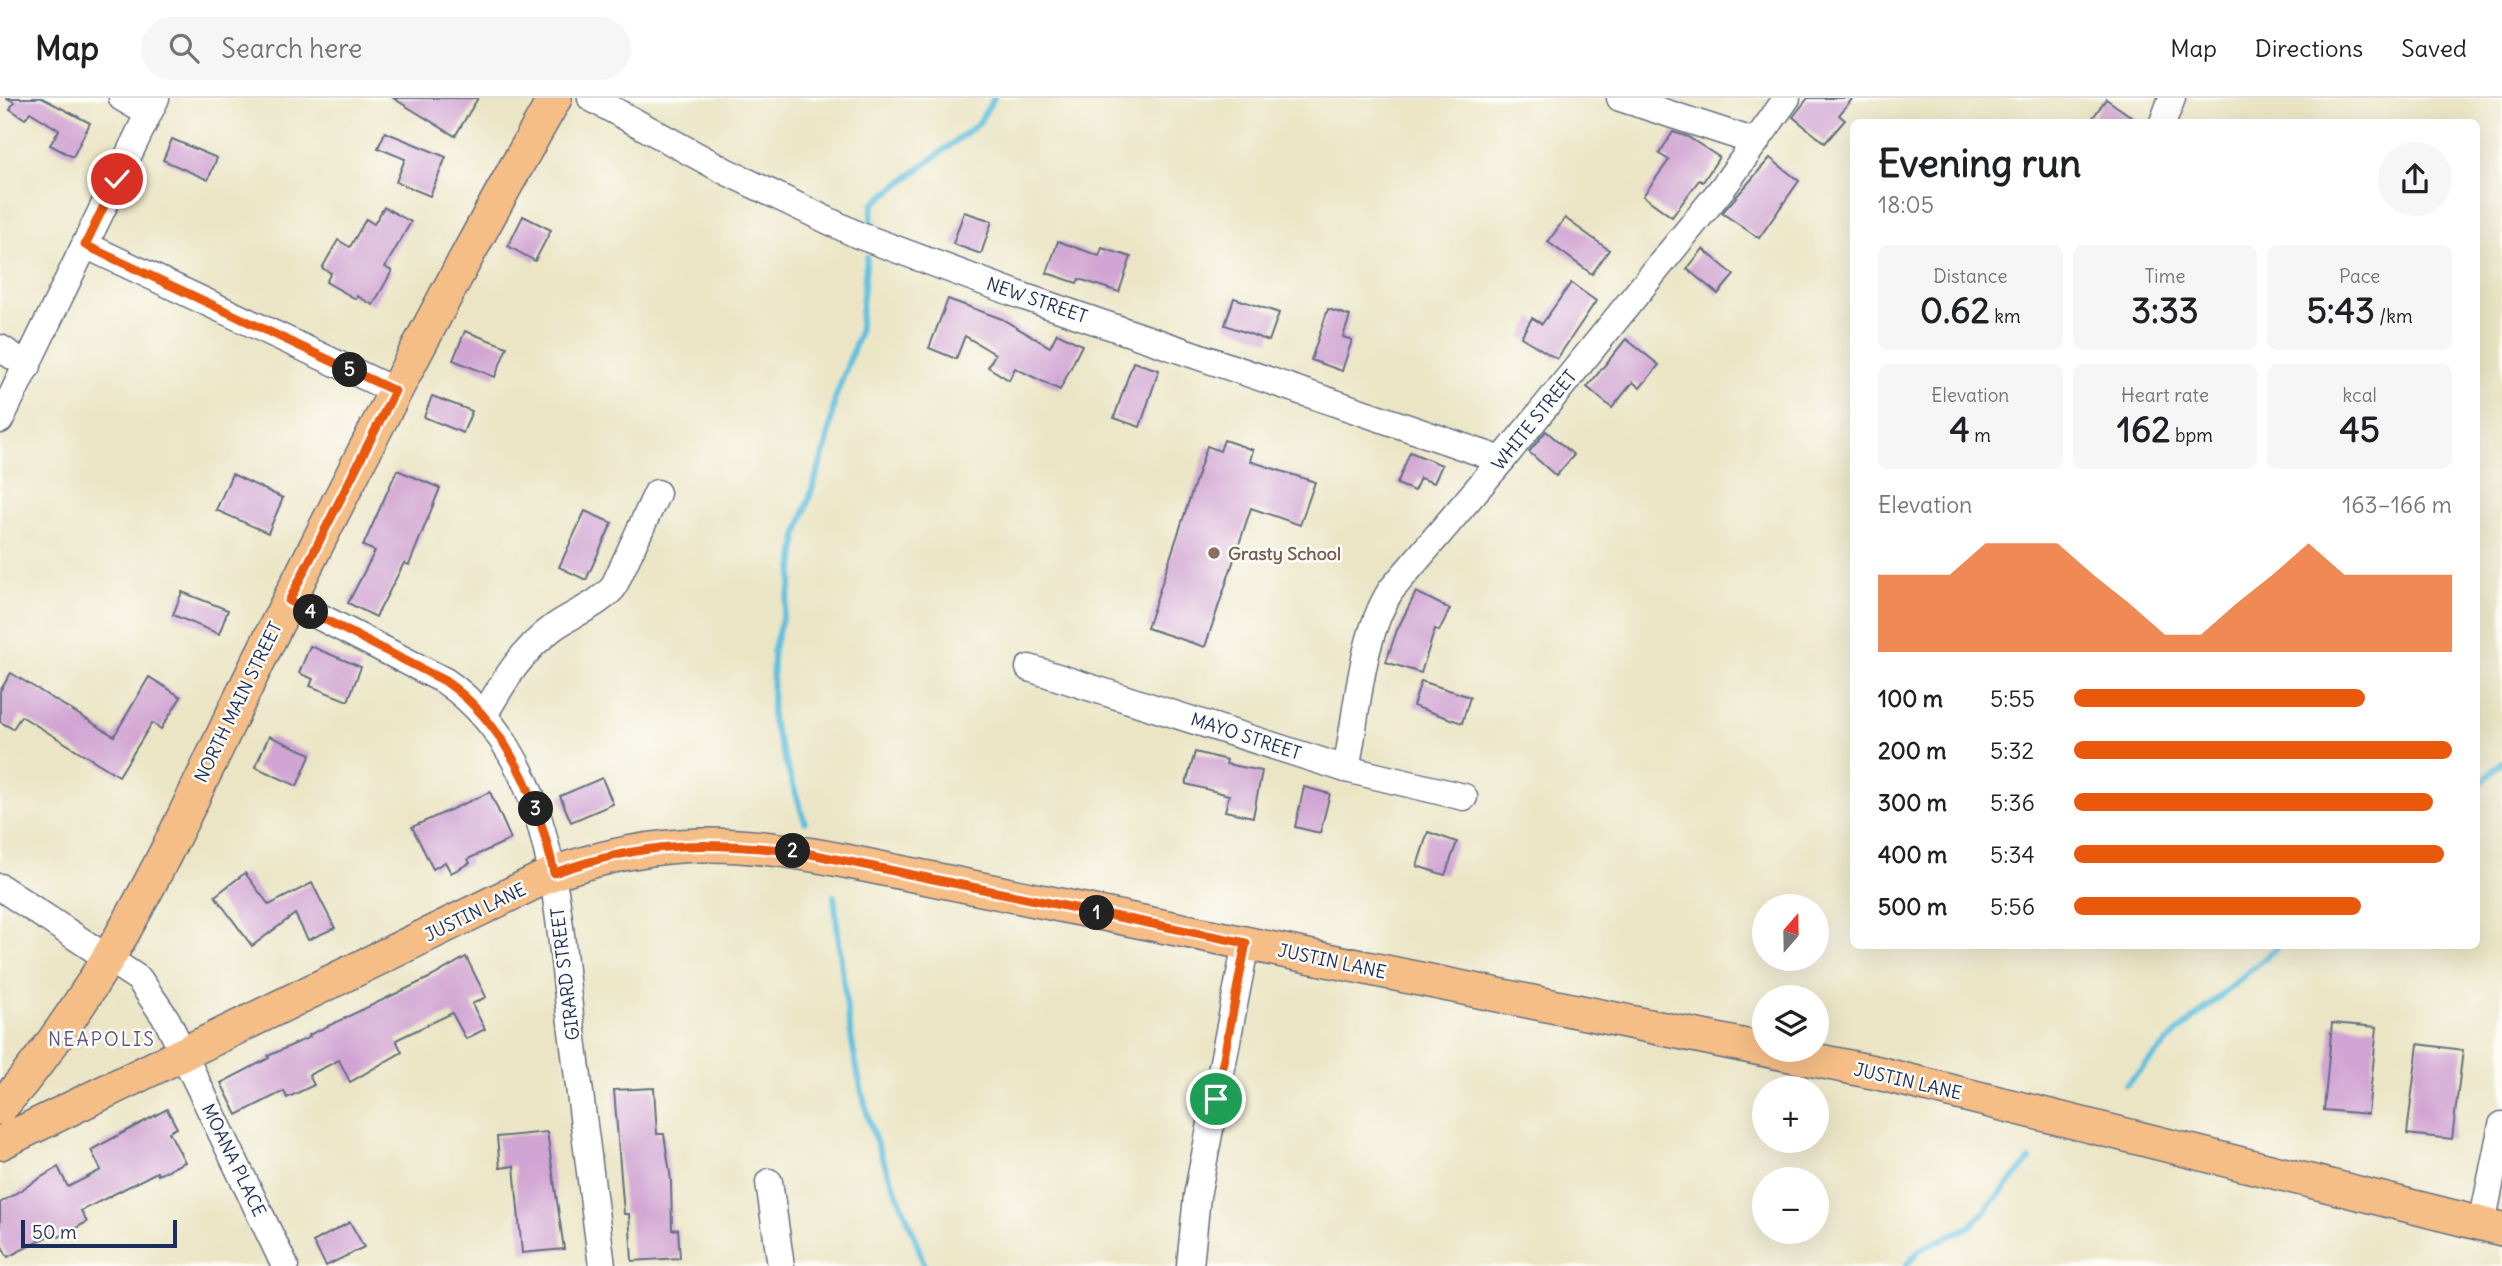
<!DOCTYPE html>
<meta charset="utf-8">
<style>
:root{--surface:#fff;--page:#f6f6f6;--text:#202124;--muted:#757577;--line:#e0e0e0;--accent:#ea580c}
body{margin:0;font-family:Delius,sans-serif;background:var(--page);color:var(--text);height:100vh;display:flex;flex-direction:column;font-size:26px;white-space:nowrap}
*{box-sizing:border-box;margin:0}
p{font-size:23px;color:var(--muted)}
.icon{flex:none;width:38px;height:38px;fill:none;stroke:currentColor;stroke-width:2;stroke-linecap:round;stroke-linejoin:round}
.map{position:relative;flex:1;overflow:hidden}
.panel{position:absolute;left:1850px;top:21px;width:630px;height:830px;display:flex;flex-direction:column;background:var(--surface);border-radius:10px;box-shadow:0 7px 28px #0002}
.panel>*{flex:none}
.needle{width:46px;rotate:20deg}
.buttons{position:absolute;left:1752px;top:796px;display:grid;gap:14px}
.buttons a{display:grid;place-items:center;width:77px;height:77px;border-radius:50%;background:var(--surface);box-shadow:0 7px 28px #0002;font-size:35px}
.scale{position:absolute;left:21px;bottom:18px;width:156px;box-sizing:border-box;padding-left:7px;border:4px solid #1b2f5e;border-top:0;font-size:19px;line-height:24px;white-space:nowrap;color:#1b2f5e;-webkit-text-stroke:5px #fdfcf7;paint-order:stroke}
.pin{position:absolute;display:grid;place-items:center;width:60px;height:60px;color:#fff;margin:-30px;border:4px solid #fff;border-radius:50%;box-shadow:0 2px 7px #0007}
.km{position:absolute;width:35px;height:35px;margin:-18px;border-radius:50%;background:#222;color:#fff;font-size:19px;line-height:35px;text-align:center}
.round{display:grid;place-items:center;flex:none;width:74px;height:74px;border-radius:37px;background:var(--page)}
.headline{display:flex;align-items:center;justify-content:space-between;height:119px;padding:0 28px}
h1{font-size:38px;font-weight:700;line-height:52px}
.stats{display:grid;grid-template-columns:repeat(3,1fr);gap:10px;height:119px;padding:7px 28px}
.stats div{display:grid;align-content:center;border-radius:10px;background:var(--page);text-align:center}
.stats b{font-size:35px;font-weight:700}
.stats small{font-size:19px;font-weight:400}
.stats p{font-size:19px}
.chart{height:196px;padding:14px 28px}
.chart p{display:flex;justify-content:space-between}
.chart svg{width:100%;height:126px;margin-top:7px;fill:var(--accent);opacity:.7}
ul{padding:0 28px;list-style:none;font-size:23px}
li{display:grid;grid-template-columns:112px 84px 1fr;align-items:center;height:52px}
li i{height:18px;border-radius:9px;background:var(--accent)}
header{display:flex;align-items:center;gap:42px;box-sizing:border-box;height:98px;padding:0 35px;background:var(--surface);border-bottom:2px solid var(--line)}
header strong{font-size:33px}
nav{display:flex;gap:38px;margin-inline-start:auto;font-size:24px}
.search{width:490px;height:63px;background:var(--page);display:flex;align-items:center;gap:18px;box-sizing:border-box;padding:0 24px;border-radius:38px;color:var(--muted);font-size:26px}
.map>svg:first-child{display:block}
</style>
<header>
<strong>Map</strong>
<div class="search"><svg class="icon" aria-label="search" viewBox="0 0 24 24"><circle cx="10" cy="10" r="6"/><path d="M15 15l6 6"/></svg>Search here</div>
<nav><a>Map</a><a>Directions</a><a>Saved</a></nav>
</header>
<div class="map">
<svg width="2502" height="1168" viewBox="0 0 2502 1168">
<rect width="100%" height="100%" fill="#fdfcf7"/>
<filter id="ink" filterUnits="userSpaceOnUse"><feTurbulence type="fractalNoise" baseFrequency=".0143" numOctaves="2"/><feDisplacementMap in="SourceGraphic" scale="14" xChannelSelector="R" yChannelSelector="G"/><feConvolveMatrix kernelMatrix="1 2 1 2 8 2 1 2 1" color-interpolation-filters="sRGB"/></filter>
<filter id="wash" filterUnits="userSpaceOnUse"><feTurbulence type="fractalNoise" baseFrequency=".00686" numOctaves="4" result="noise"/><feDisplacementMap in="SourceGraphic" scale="28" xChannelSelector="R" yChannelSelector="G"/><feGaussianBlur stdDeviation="1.57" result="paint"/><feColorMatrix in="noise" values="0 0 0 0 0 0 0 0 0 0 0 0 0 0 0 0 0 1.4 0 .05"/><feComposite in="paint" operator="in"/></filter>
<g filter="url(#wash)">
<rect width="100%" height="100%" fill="#ebe5c5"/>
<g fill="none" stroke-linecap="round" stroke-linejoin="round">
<g stroke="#60c0de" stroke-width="6">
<path d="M871 124 873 106 978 26 994 0"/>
<path d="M2476 690 2502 664"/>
<path d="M805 724 772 622 773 553 791 488 797 438 827 345 835 301 859 236 867 159"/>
<path d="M834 798C842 870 848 943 867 1014 880 1067 910 1115 924 1168"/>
<path d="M2126 987 2178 934 2280 847"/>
<path d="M1906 1168 1919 1152 1971 1128 2030 1062"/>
</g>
</g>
<g id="blocks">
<g fill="#d1a5d3">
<path d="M7 0H42L90 25 73 59 50 47 59 32 30 14 25 21 10 11 14 4Z"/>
<path d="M393 0H478L455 38Z"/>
<path d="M1808 0H1853L1839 17 1845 22 1825 45 1793 19Z"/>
<path d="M2106 1 2139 24H2090Z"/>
<path d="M385 34 446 59 430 98 396 84 405 61 378 50Z"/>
<path d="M1673 34 1688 39 1719 59 1703 84 1699 82 1672 119 1643 98 1669 62 1659 56Z"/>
<path d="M172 41 217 60 208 82 163 62Z"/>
<path d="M1770 60 1799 83 1759 140 1722 115Z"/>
<path d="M384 109 411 124 385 169 392 173 373 207 357 198 356 201 326 184 331 175 322 170 338 142 350 149 366 121 374 126Z"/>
<path d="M964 114 992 123 981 156 953 146Z"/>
<path d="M523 118 551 132 535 163 508 148Z"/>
<path d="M1565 120 1609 152 1592 176 1548 144Z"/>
<path d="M1058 143 1099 158 1102 150 1131 159 1119 194 1079 181 1077 185 1047 175Z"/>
<path d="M1703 151 1734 177 1718 196 1687 171Z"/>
<path d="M1571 185 1596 203 1557 261 1521 239 1532 220 1542 226Z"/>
<path d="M1234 200 1279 215 1269 243 1225 227Z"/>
<path d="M948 201 1002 221 1050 249 1057 235 1082 247 1060 292 1015 270 1009 282 988 269 995 256 965 238 956 261 929 250Z"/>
<path d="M1328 211 1350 218 1343 239 1352 242 1342 273 1311 262Z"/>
<path d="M465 233 507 249 495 279 453 262Z"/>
<path d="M1626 241 1659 267 1640 290 1633 284 1612 310 1587 289Z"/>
<path d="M1133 264 1159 272 1140 329 1114 320Z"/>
<path d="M432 298 472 313 463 335 424 319Z"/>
<path d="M1546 333 1574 357 1556 378 1529 354Z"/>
<path d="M1224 342 1253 352 1250 363 1315 384 1300 427 1251 410 1205 549 1147 530 1207 348 1220 353Z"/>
<path d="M1410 354 1442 367 1434 385 1420 380 1414 393 1397 386Z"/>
<path d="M397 372 440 390 409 467 404 465 376 519 348 505 375 453 363 448Z"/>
<path d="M232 376 283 400 268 435 216 412Z"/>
<path d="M585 413 612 425 586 482 559 469Z"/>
<path d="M182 494 228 512 219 536 173 517Z"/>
<path d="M1416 494 1450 511 1439 533 1435 531 1421 575 1386 564 1397 532Z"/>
<path d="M310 548 361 569 348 603 310 588 313 581 299 575Z"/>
<path d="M11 575 114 638 149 579 181 599 161 631 152 625 119 678 21 618 13 631 0 624V593Z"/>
<path d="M1421 583 1470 599 1462 625 1413 608Z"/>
<path d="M269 638 311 656 297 688 255 669Z"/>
<path d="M1195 654 1227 662 1226 666 1262 673 1253 719 1225 713 1229 697 1186 686Z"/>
<path d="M602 680 613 706 571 724 560 698Z"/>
<path d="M1304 689 1330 696 1320 735 1295 729Z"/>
<path d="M490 694 511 741 468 761 470 765 451 775 445 764 433 771 412 729Z"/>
<path d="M1428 734 1457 744 1445 777 1417 768Z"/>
<path d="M245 775 269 807 312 785 335 830 308 842 295 816 252 848 215 798Z"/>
<path d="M466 859 486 899 472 906 485 931 466 941 452 915 396 942 402 954 350 984 339 962 309 977 314 987 287 1000 284 993 237 1017 221 985 269 960 268 958 310 939 309 937 433 878Z"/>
<path d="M2332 925 2377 929 2368 1016 2324 1012Z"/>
<path d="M2418 946 2463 952 2452 1041 2407 1036Z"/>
<path d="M654 990 657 1036H664L671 1082 672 1132 678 1131 680 1160 632 1163 629 1116H624L614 992Z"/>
<path d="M167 1011 177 1030 169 1034 185 1064 158 1077 157 1074 81 1113 87 1124 59 1139 56 1134 8 1159 0 1145V1105L58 1069 68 1089 101 1072 91 1052Z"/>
<path d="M547 1034 564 1151 522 1155 514 1068 500 1070 497 1039Z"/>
<path d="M350 1124 364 1149 326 1168 313 1144Z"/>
</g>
</g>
</g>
<g filter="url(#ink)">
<use href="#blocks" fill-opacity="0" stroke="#646f82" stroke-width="2"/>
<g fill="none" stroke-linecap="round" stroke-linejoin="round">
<g stroke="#646f82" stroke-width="29">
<g id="minor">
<path d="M122 0 148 15"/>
<path d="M591 0 725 73 858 137 1022 198 1502 362"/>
<path d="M1620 0 1756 44"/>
<path d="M2163 24 2172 0"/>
<path d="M85 147 395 293"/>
<path d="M0 250 28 268"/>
<path d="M0 322 156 0"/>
<path d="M289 503 445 583C555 660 556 806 571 925 581 1006 592 1087 602 1168"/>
<path d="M1029 570 1346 671 1464 699"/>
<path d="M484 617C504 583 521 553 554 529 574 515 596 508 613 490L657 395"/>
<path d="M1346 671C1358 613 1360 541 1391 492L1502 362 1724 88 1787 0"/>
<path d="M0 789 139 881 167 922 285 1168"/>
<path d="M769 1084 781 1168"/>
<path d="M2482 1126 2502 1027"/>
<path d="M1190 1168 1197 1098 1246 845"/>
</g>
</g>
<g stroke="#646f82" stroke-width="36">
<g id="major">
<path d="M0 1010C118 877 183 717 260 560 354 371 450 183 555 0"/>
<path d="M0 1045 554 775C661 738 739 741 850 764L1878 975 2502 1131"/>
</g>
</g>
<use href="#minor" stroke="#fff" stroke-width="26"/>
<use href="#major" stroke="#f6be87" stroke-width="33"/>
</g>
</g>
<g fill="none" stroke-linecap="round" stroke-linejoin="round" filter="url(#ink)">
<g stroke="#fff" stroke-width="14">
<path id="route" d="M117 81 85 147 395 293 289 503 445 583C507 626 539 703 554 775 646 743 705 743 801 754L1246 845 1216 1001"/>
</g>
<use href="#route" stroke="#ea580c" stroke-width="9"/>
</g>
<circle fill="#8d6e63" stroke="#fdfcf7" stroke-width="2.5" cx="1214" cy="455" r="7"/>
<g text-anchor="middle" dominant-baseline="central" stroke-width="5" stroke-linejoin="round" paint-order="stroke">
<g font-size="18" fill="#1b2f5e" stroke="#fdfcf7">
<text transform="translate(1037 202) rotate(19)">NEW STREET</text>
<text transform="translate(1534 322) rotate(-51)">WHITE STREET</text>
<text transform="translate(238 604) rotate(-64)">NORTH MAIN STREET</text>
<text transform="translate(1246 638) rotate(18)">MAYO STREET</text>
<text transform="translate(475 814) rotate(-26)">JUSTIN LANE</text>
<text transform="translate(1332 863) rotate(12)">JUSTIN LANE</text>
<text transform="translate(565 876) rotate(-97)">GIRARD STREET</text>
<text transform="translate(1908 983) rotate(13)">JUSTIN LANE</text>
<text transform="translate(234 1062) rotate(64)">MOANA PLACE</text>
</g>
<g font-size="18" font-weight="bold" fill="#785e54" stroke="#fdfcf7" text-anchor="start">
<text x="1228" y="455">Grasty School</text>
</g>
<g font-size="19" letter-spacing="2" fill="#5b5887" stroke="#fdfcf7">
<text x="102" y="941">NEAPOLIS</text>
</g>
</g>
</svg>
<div class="buttons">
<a><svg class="needle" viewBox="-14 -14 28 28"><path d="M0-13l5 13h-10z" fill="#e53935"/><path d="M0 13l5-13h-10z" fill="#757577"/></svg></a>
<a><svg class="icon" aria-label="layers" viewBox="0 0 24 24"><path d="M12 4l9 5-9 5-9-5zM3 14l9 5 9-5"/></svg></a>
<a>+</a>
<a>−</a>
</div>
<div class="scale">50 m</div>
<div class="pin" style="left:1216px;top:1001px;background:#1e9e55"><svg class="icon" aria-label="arrive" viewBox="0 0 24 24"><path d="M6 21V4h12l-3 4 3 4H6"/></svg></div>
<div class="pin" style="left:117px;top:81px;background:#d93025"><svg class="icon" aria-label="check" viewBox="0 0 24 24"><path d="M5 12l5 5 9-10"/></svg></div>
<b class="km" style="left:1097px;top:815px">1</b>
<b class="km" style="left:793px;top:753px">2</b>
<b class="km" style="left:536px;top:711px">3</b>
<b class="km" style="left:311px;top:514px">4</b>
<b class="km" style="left:350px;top:272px">5</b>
<section class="panel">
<div class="headline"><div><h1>Evening run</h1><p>18:05</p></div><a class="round"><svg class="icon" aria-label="share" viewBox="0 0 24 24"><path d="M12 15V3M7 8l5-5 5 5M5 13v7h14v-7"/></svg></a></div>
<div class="stats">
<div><p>Distance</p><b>0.62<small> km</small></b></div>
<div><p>Time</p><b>3:33</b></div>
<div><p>Pace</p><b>5:43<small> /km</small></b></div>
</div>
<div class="stats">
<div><p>Elevation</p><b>4<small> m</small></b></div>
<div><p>Heart rate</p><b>162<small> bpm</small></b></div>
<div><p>kcal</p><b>45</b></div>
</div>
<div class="chart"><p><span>Elevation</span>163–166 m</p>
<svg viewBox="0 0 160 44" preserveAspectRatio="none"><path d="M0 44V17L10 17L20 17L30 6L40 6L50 6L60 17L70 27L80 38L90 38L100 27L110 17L120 6L130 17L140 17L150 17L160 17V44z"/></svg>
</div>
<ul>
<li><b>100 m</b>5:55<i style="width:77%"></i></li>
<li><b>200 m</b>5:32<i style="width:100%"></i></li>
<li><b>300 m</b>5:36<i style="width:95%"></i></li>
<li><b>400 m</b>5:34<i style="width:98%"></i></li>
<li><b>500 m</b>5:56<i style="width:76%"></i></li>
</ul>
</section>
</div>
